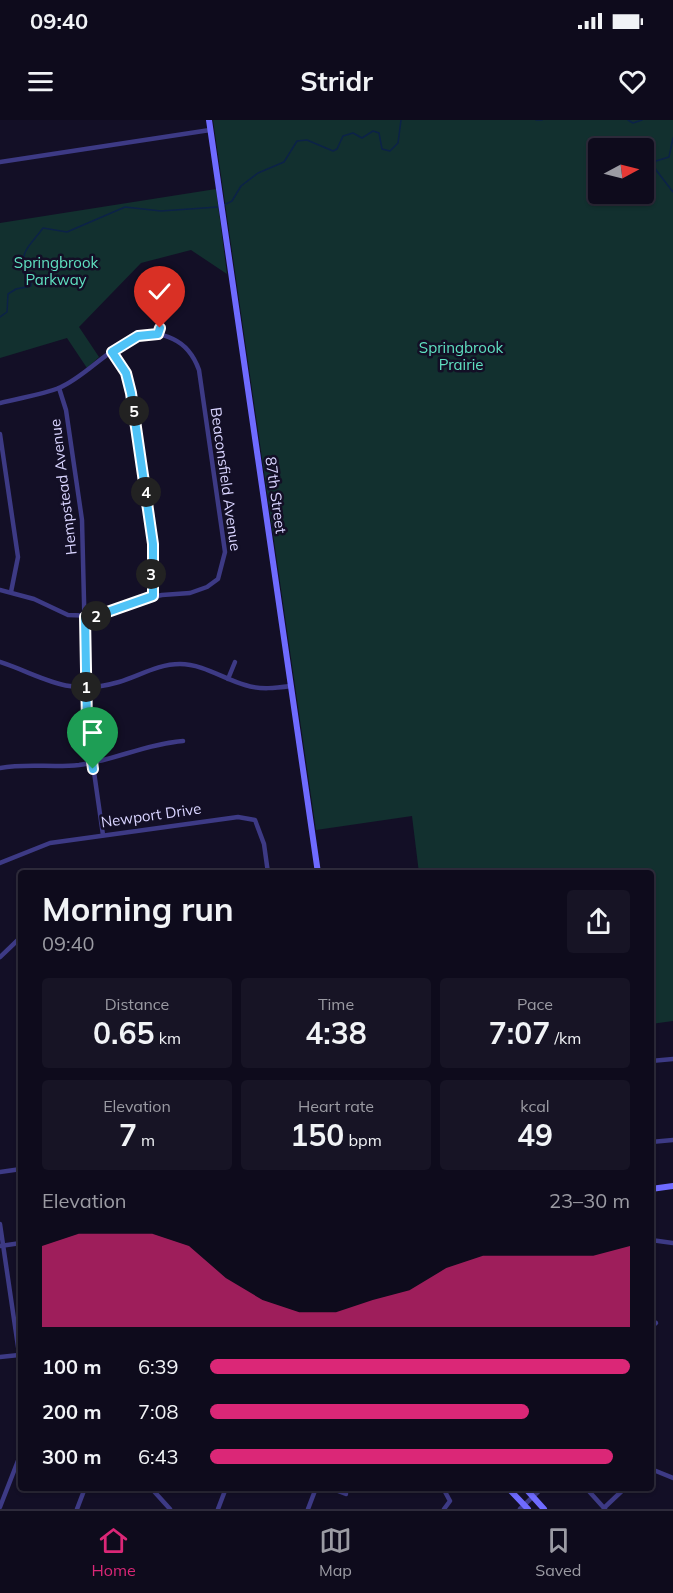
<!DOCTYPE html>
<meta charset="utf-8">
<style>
:root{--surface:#0e0b1c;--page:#171425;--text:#f1f3f6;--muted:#9b9ba3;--line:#2e2b3b;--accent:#db2777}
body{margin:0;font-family:Mulish,sans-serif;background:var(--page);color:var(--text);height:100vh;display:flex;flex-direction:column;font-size:22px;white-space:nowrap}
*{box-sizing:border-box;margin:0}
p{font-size:20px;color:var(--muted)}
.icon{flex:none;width:33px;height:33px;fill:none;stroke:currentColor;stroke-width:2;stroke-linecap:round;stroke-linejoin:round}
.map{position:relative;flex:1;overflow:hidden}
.details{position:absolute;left:18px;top:750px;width:636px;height:621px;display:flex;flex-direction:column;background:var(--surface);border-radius:6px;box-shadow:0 2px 4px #0004,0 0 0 2px var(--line)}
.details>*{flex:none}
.needle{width:39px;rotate:83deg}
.controls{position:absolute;left:588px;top:18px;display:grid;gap:12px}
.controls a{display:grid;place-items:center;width:66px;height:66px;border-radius:6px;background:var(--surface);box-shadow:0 2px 4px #0004,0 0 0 2px var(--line);font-size:30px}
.pin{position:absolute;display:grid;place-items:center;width:51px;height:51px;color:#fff;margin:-62px -26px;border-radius:50% 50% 50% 0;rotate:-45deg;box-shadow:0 0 6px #0007}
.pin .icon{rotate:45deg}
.km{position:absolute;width:30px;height:30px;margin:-15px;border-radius:50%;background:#222;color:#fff;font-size:16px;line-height:30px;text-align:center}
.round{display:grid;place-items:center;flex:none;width:63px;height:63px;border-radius:6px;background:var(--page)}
.summary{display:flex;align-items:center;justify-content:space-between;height:102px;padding:0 24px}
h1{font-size:33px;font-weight:700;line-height:45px}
.figures{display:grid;grid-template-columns:repeat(3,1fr);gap:9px;height:102px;padding:6px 24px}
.figures div{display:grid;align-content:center;border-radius:6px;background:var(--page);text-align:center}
.figures b{font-size:30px;font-weight:700}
.figures small{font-size:16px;font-weight:400}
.figures p{font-size:16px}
.chart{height:168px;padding:12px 24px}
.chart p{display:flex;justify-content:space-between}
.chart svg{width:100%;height:108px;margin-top:6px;fill:var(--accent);opacity:.7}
ul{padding:0 24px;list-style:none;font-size:20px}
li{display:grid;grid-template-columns:96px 72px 1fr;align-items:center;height:45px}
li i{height:15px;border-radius:8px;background:var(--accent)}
.status{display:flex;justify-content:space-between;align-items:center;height:42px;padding:0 30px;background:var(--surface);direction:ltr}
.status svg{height:16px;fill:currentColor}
header{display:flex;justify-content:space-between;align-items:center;height:78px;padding:0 24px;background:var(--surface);font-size:27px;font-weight:700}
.menu{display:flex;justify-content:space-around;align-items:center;height:84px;border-top:2px solid var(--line);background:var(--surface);font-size:16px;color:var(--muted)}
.menu a{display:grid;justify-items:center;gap:3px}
.menu .selected{color:var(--accent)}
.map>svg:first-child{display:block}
</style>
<div class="status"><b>09:40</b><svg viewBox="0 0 49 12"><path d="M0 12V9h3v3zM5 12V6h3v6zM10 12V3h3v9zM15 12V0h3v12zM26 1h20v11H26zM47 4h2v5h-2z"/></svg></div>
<header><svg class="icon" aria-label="menu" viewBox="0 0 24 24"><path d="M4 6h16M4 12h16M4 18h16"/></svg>Stridr<svg class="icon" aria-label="heart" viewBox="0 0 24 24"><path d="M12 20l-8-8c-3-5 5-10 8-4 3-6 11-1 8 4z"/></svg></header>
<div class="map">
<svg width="673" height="1389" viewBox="0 0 673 1389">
<rect width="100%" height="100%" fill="#130f26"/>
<g fill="#12302f" fill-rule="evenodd">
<path d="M213 0H673V901L651 904V753H419L412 696 316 710ZM598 28H644V74H598Z"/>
<path d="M216 69 227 154 191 130 141 143 79 207 99 237 87 248 67 218 0 238V103Z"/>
</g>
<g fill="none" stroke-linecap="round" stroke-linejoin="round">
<g stroke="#0c2248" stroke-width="1.5">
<path d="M536 0H542"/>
<path d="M628 0 633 3 642 0"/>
<path d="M673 18 669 37 656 41 653 46 673 72"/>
<path d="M222 86 232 81 241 66 258 53 284 42 297 21 307 20 333 31 337 29 343 16 353 13 362 18 373 11 379 13 382 29 390 31 398 23 401 0"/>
<path d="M0 197 7 192 8 174 16 169 31 166V161L23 152C21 128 31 125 43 108L67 112 125 87 161 91 218 87"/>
</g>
<g stroke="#3d3a85" stroke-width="4.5">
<path d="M0 42 210 10"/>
<path d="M158 214 164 190 173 181"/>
<path d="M112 232 126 253 131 273 153 424V476"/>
<path d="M59 268 66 290 82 400 87 603 103 715"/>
<path d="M0 283C19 278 41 275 59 268 96 253 129 198 173 219 186 225 194 236 199 250L225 432 218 459 207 467 190 473 162 475 133 481 96 496 68 495 34 479 0 470"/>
<path d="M0 314 18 437 11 472"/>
<path d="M0 542C45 557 67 577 119 562 139 556 158 544 180 544 203 544 224 559 245 565 260 570 276 568 291 566"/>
<path d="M228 559 235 542"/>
<path d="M0 648C27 643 52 648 79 645 115 640 146 624 183 621"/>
<path d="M0 743 50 723 238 697 255 700 264 724 268 753"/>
<path d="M0 837 21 817"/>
<path d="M651 941 673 939"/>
<path d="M651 1022 673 1020"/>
<path d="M0 1052 21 1049"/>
<path d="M0 1104 21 1247"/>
<path d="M651 1120 673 1123"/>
<path d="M0 1126 21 1123"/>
<path d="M651 1207 656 1203"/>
<path d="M0 1237 19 1235"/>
<path d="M651 1349 673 1358"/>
<path d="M151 1368 170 1389"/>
<path d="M330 1368 346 1374"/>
<path d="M443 1368 450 1381 444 1389"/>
<path d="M586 1368 605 1389"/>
<path d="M0 1387 21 1333"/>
<path d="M604 1388 625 1368"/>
<path d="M77 1389 85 1368"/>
<path d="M218 1389 226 1368"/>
<path d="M308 1389 316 1368"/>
<path d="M520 1389 542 1368"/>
</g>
<g stroke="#6f6bff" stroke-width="6">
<path d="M209 0 318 753"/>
<path d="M651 1069 673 1066"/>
<path d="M508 1368 528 1389"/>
<path d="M525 1368 544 1389"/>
</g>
</g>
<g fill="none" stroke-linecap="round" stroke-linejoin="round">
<g stroke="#fff" stroke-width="12">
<path id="route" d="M93 649 87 603 85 497 96 496 153 476V424L131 273 126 253 112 232 138 216 158 214 160 208"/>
</g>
<use href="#route" stroke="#4fc3f7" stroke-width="8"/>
</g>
<g text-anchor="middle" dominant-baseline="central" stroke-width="5" stroke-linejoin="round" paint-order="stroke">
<g font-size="15" fill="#5fe0c0" stroke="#130f26">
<text x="56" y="142">Springbrook<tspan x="56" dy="17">Parkway</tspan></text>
<text x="461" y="227">Springbrook<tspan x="461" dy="17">Prairie</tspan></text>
</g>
<g font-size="15" fill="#d9d4ff" stroke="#130f26">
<text transform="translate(226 359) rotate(82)">Beaconsfield Avenue</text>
<text transform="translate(63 367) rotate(-97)">Hempstead Avenue</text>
<text transform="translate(276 375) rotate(82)">87th Street</text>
<text transform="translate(151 695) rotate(-8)">Newport Drive</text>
</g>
</g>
</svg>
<div class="controls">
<a><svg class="needle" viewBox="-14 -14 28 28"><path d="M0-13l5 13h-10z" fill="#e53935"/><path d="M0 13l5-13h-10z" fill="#9b9ba3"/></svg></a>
</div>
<div class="pin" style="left:93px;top:649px;background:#1e9e55"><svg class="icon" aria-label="arrive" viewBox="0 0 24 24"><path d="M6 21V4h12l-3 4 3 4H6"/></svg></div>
<div class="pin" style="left:160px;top:208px;background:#d93025"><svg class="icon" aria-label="check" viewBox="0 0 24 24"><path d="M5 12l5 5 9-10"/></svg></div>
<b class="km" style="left:86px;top:567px">1</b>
<b class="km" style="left:96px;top:496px">2</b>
<b class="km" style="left:151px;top:454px">3</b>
<b class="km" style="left:146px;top:372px">4</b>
<b class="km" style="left:134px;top:291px">5</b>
<section class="details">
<div class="summary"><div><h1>Morning run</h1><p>09:40</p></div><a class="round"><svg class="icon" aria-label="share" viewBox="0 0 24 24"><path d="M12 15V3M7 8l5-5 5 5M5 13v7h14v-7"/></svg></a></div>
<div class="figures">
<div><p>Distance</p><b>0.65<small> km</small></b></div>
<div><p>Time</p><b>4:38</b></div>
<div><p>Pace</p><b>7:07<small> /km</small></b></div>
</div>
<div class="figures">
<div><p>Elevation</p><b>7<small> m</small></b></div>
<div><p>Heart rate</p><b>150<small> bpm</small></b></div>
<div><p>kcal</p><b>49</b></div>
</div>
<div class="chart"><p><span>Elevation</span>23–30 m</p>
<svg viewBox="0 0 160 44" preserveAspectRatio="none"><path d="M0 44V11L10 6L20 6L30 6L40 11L50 24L60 33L70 38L80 38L90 33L100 29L110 20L120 15L130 15L140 15L150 15L160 11V44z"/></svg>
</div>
<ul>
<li><b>100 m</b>6:39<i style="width:100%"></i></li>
<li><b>200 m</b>7:08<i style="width:76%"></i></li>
<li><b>300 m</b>6:43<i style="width:96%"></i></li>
</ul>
</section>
</div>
<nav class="menu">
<a class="selected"><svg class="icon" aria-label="home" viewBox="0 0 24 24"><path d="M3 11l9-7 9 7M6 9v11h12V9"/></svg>Home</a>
<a><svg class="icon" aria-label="map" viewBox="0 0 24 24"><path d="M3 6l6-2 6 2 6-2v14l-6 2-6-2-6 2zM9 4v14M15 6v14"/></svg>Map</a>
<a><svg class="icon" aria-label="saved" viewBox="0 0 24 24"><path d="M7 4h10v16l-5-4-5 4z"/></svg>Saved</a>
</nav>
